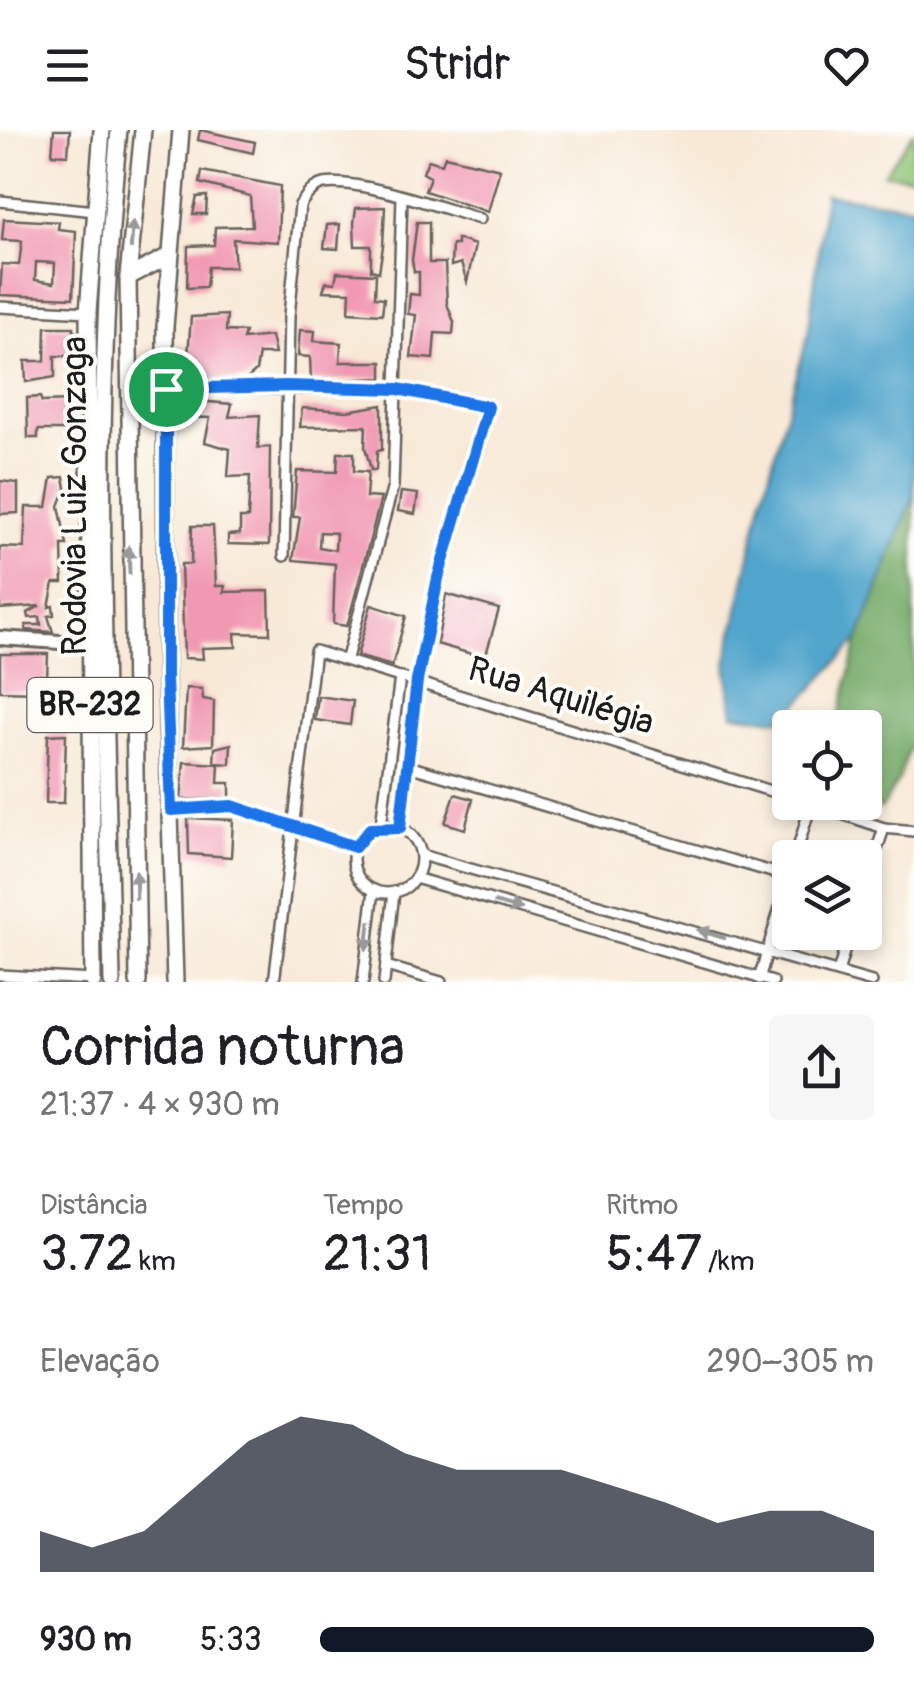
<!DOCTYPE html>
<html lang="pt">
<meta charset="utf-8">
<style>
:root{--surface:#fff;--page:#f6f6f6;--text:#202124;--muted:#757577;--accent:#111827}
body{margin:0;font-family:Pangolin,sans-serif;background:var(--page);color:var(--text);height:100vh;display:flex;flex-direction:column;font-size:38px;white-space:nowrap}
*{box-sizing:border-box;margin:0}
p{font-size:32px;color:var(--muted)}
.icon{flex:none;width:55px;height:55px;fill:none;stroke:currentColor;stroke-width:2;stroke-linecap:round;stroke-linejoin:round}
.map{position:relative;height:852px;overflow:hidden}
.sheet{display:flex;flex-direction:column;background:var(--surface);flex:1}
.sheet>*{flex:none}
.buttons{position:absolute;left:772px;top:580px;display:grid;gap:20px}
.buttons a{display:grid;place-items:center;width:110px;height:110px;border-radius:10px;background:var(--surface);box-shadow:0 5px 15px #0003;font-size:50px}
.pin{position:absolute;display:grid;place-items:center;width:85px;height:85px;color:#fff;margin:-42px;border:5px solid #fff;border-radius:50%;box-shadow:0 2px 10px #0007}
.round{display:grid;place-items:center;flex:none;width:105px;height:105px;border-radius:10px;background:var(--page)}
.headline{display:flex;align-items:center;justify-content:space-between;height:170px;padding:0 40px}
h1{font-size:55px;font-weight:600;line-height:75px}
.metrics{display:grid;grid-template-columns:repeat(3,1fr);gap:15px;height:170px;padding:10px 40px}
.metrics div{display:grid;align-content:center}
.metrics b{font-size:50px;font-weight:600}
.metrics small{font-size:28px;font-weight:400}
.metrics p{font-size:28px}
.chart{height:280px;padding:20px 40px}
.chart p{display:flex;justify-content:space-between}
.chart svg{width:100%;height:180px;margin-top:10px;fill:var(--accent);opacity:.7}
ul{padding:0 40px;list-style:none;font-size:32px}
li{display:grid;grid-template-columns:160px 120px 1fr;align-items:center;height:75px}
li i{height:25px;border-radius:12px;background:var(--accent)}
header{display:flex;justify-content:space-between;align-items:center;height:130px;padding:0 40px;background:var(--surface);font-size:45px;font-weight:600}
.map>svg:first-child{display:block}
</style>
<header><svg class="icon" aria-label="menu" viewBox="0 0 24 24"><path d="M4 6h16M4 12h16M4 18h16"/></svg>Stridr<svg class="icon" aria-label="heart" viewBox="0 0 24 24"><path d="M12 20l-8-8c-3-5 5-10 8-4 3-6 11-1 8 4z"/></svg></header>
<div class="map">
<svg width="914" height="852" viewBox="0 0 914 852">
<rect width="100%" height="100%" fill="#fdfcf7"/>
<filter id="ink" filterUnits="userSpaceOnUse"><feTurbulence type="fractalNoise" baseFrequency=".01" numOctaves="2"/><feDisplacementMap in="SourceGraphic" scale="20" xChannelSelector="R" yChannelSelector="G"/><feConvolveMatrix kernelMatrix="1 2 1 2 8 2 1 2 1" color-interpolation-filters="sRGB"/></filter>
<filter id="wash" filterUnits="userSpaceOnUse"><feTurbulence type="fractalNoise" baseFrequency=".0048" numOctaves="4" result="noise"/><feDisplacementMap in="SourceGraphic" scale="40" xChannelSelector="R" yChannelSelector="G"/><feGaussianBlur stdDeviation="2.25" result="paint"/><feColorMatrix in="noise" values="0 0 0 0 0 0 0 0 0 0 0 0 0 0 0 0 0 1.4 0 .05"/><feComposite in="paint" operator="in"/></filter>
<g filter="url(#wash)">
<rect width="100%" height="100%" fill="#f8e9d7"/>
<path fill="#8dc375" stroke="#547048" stroke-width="2.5" d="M914 2V47L884 44Z"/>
<path fill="#72a966" stroke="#476241" stroke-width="2.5" d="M914 366V606L899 649 881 679 860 673 865 672V598H836L858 510Z"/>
<path fill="#51a5cc" stroke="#366074" stroke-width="2.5" d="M825 64 914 76V366L858 510 783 590 733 584 726 534 763 366 808 205Z"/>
<g id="blocks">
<g fill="#f199b4" fill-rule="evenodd">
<path d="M54 0H70L68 25 52 24Z"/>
<path d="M200 0 255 12 253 23 198 10Z"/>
<path d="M445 26 500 39 488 82 425 61 430 47 423 43 428 30 442 34Z"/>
<path d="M202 41 280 56 278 112 233 109 235 137H208L206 157 187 158 188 116 214 115 215 97 252 96 250 66 200 53Z"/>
<path d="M207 66 206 84H193L197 67Z"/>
<path d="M385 77 383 116 379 142 371 140V116H355L354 93 356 78Z"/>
<path d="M4 89 59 92 58 99 76 101 73 168 0 165 2 134 19 135 22 111 2 110ZM36 132 55 133 54 153 35 150Z"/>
<path d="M417 92H429V133H445L447 174 454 192 453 204 435 203 433 229 411 227 416 185 408 184 410 164 419 165V142H414L412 130Z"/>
<path d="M340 94 338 119 324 118 327 95Z"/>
<path d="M457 109 475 115 467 152 461 133 451 136 452 115H457Z"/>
<path d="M337 142 376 144 375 167 384 168 382 184 349 182 350 162 323 161 326 152 335 153Z"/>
<path d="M227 185 226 201 245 202 243 209 271 206 275 224H259L256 241 247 249 186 251 191 187Z"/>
<path d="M46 197H74V226H55V247L26 252 25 231H45Z"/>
<path d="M300 200 315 201 314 211 341 213 340 232H382V248L311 251 310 227 298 226Z"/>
<path d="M40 267 42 272 70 271 71 300H38V308H28L27 268Z"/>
<path d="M184 270 232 274 229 287 260 285 258 318 270 317 269 415 228 414V405L240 404V388H248L250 346 228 347 230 319 205 312 210 288 183 287Z"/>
<path d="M382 275V320L377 321 376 340H371L365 317 366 296 300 297 302 278 347 281Z"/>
<path d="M338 323H354V341L368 342 366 367 381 368 347 496 333 494 335 434 293 430 300 387H293L297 341 337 342ZM320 402 336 403 335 420 319 417Z"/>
<path d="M64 347 66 358 59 376 67 415H62L63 453H54L49 477 53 476 54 485 48 486 53 502 26 500V495H41L40 487 29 488 28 483 40 476 0 479V417L24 418 26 377H47L52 348Z"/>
<path d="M0 351 18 353V383L0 384Z"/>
<path d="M401 362 418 364 415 384 398 381Z"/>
<path d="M192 396H213L216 456H225L224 462 269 461 270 504 235 503 236 517 202 518 203 529 184 528 181 434H191Z"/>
<path d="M446 464 499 479 485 528 437 514Z"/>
<path d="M371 475 406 486 392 536 357 526Z"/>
<path d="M0 524H48L46 574 37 575V562L0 561Z"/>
<path d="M186 558 202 559 203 569 214 571 213 615 183 617Z"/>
<path d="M318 566 353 571 350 595 315 590Z"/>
<path d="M66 604 64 673H46L48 605Z"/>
<path d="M231 614 230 634 214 633 215 618Z"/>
<path d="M184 632 219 634 218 653H230V668L181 670Z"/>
<path d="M455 664 473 669 465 699 445 693Z"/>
<path d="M188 688 233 690 231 727 189 724Z"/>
</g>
</g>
</g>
<g filter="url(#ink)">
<use href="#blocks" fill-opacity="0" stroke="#69645d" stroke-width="2.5"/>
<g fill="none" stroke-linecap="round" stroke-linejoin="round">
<g stroke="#69645d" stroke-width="14">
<g id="minor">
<path d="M0 71 95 81"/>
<path d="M0 177 88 182"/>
<path d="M166 259H397L487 276 438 448 417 551 400 697"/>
<path d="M284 426 289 186 300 75C306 66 313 56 324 54 357 48 445 79 480 89"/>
<path d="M347 528 393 356 402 67"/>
<path d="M408 636 789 747"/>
<path d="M806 672 884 698 914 701"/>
<path d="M171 680 232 677 355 717"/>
<path d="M381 695 400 547"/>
<circle cx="387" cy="729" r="34"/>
<path d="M421 725 872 852"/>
<path d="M795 728 811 674"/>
<path d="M415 748 773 852"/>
<path d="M865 756 884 698"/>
<path d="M386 836 441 852"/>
<path d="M838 842 850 802"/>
<path d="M0 845 93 850"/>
<path d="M759 849 790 744"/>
<path d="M274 852 315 521 790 667"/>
<path d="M363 852 374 760"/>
<path d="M384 852 394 762"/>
</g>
</g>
<g stroke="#69645d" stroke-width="18">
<path id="secondary" d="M0 508 90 514"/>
</g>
<g stroke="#69645d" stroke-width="20">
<g id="primary">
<path d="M93 852 88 182 102 0"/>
<path d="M175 852 166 548 165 197 181 0"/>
</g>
</g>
<g stroke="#69645d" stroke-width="20">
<g id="trunk">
<path d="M128 147 167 127"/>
<path d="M112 852C106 569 91 282 119 0"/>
<path d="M138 852 128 147 143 0"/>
</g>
</g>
<use href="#minor" stroke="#fff" stroke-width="9"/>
<use href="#secondary" stroke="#fff" stroke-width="12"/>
<use href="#primary" stroke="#fff" stroke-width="15"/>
<use href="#trunk" stroke="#fff" stroke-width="15"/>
</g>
<defs><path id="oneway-solid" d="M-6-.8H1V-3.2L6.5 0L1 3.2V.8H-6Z" transform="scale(2.5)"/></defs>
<g fill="#999">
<use href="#oneway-solid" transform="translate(132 105) rotate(-85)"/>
<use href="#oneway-solid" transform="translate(129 430) rotate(-92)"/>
<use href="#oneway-solid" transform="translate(136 755) rotate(-91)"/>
<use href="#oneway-solid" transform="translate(508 776) rotate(16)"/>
<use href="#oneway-solid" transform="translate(711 804) rotate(-163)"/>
<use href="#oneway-solid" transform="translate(368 806) rotate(97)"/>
</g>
</g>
<g fill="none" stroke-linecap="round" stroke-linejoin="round" filter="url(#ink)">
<g stroke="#fff" stroke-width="20">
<path id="route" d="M287 256 398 259 488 277 438 448 417 551 400 698 370 699 355 717 232 676 171 680 166 548V259Z"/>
</g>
<use href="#route" stroke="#1a73e8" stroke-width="12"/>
</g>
<g text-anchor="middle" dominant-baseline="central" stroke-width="8" stroke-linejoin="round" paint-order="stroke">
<rect fill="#fdfcf7" stroke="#605f5e" stroke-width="2.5" x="27.5" y="548" width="125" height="54" rx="8"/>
<g font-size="32" font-weight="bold" fill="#1c1c1c">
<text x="90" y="575">BR-232</text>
</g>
<g font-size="35" fill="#1c1c1c" stroke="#fdfcf7">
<text transform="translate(75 366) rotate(-90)">Rodovia Luiz Gonzaga</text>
<text transform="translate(561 566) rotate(17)">Rua Aquilégia</text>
</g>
</g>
</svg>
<div class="buttons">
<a><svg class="icon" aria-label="locate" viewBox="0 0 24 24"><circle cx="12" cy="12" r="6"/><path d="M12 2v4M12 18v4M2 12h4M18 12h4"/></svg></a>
<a><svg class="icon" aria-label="layers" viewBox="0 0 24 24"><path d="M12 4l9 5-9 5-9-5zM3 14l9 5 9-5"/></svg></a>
</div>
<div class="pin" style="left:166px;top:259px;background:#1e9e55"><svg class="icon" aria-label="arrive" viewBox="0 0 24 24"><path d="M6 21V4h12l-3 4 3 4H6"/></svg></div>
</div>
<section class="sheet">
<div class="headline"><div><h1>Corrida noturna</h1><p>21:37 · 4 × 930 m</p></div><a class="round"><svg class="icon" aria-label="share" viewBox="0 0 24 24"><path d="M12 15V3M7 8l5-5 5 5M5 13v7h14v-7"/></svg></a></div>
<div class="metrics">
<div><p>Distância</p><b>3.72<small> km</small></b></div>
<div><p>Tempo</p><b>21:31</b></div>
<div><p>Ritmo</p><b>5:47<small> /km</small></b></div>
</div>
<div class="chart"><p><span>Elevação</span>290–305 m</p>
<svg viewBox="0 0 160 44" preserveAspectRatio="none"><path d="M0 44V34L10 38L20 34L30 23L40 12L50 6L60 8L70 15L80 19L90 19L100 19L110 23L120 27L130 32L140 29L150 29L160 34V44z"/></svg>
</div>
<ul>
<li><b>930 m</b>5:33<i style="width:100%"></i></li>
</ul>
</section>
